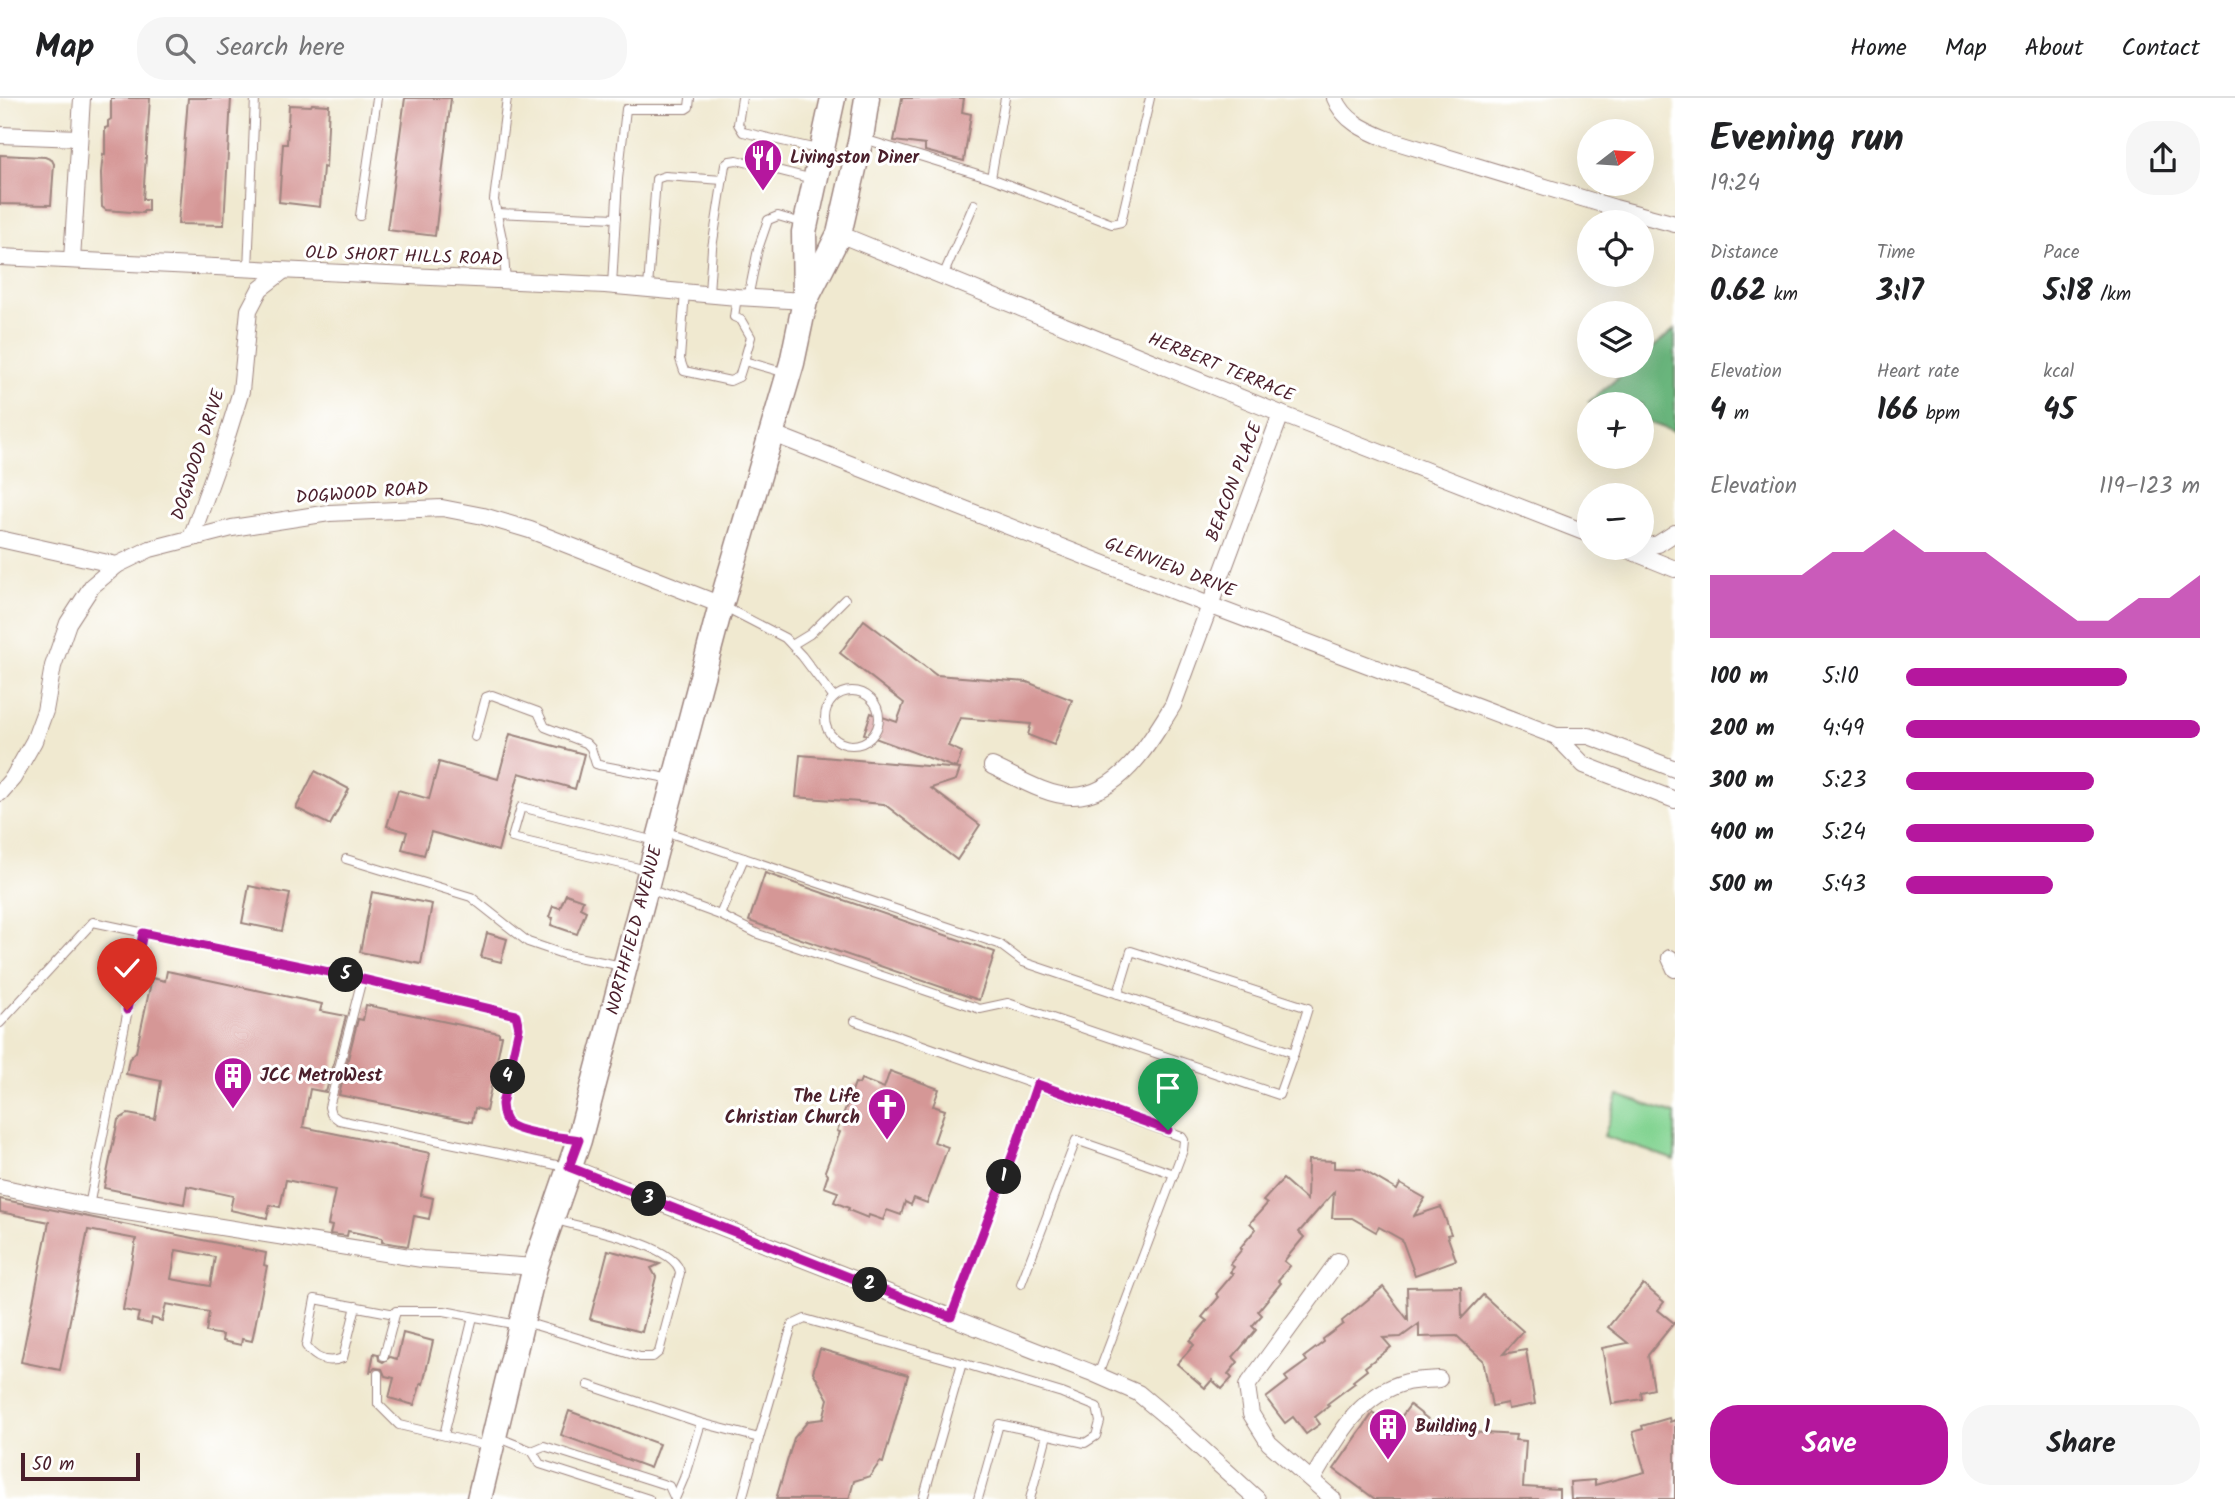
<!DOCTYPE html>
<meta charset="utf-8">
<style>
:root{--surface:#fff;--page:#f6f6f6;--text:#202124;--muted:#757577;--line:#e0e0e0;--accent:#b5179e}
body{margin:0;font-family:Kalam,sans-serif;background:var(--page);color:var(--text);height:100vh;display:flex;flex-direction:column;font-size:26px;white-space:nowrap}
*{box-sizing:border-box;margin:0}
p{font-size:23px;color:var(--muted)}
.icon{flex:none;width:38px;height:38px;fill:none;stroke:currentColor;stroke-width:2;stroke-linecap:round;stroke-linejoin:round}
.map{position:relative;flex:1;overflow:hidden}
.panel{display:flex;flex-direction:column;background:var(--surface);width:560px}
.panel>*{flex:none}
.needle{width:46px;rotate:73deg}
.controls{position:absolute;left:1577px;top:21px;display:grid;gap:14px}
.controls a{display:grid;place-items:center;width:77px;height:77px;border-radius:50%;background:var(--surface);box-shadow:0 7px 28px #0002;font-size:35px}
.scale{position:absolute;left:21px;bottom:18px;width:119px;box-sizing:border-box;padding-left:7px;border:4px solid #4a1f2b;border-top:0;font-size:19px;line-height:24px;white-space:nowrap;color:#4a1f2b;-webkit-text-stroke:5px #fff;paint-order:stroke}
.pin{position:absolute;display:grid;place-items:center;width:60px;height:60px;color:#fff;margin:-72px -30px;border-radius:50% 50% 50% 0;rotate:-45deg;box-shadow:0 0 7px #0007}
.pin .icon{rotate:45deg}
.km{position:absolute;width:35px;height:35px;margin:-18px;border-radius:50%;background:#222;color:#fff;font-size:19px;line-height:35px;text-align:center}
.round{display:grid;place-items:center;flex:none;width:74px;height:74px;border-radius:28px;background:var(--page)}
.summary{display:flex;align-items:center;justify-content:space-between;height:119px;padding:0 35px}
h1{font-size:38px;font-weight:700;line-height:52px}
.metrics{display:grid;grid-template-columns:repeat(3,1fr);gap:10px;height:119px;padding:7px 35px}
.metrics div{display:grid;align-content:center}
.metrics b{font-size:30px;font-weight:700}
.metrics small{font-size:19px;font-weight:400}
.metrics p{font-size:19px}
.chart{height:196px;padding:14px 35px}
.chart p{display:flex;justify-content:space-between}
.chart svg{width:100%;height:126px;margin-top:7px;fill:var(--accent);opacity:.7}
.action{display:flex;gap:14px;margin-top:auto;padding:14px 35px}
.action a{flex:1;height:80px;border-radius:28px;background:var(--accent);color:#fff;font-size:28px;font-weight:700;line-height:80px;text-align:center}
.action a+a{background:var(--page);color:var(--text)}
ul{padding:0 35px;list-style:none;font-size:23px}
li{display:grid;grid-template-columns:112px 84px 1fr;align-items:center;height:52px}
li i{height:18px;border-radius:9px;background:var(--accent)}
header{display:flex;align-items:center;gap:42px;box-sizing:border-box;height:98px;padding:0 35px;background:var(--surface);border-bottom:2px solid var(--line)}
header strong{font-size:33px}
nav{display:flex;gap:38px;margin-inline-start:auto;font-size:24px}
.search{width:490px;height:63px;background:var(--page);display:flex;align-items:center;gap:18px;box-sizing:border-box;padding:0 24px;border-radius:28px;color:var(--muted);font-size:26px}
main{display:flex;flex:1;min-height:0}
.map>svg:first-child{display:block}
</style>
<header>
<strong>Map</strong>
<div class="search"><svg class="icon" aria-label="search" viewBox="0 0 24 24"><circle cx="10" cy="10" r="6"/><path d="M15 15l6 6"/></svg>Search here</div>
<nav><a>Home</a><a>Map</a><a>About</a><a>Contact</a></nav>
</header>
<main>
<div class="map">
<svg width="1675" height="1401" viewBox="0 0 1675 1401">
<rect width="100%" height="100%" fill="#fff"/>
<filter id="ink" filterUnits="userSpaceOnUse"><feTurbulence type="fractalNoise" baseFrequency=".0143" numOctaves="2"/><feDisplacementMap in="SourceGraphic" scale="14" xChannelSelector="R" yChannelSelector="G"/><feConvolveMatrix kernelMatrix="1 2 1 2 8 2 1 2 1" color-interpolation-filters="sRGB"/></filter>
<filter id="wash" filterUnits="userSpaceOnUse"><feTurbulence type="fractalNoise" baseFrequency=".00686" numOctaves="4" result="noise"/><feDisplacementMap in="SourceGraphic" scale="28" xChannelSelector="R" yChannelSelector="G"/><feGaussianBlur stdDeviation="1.57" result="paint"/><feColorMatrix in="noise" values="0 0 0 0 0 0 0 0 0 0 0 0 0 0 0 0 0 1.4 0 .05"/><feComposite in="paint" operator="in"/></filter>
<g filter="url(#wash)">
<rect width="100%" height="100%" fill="#f0e9d0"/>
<path fill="#84d493" stroke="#677a5f" stroke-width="2" d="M1618 997 1675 1016V1062L1604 1038Z"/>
<path fill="#6bb67d" stroke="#5a6a54" stroke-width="2" d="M1675 231V334L1642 322V306H1597L1589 304 1632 268H1642V259Z"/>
<g id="blocks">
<g fill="#d59796" fill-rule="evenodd">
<path d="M111 0H150L143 101H148V113H143V115L106 112 102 109 101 75 103 56 105 57V30L108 29V23L111 21Z"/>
<path d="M188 0H231L224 127 178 126Z"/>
<path d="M405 0H451L435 138 387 132Z"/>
<path d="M902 0H964L962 14 971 16 964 63 925 53V47L894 43Z"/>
<path d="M312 6 329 7 326 70 323 69 320 109 279 104 283 46H287L289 7 311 8Z"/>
<path d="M0 57 45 59 52 62 54 66 51 107 0 106Z"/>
<path d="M864 522 936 577 1027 584 1072 602 1054 647 1028 637 1031 626 960 620 948 648 962 654 956 670 864 636 871 615 897 624 904 605 840 555Z"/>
<path d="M510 636 584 656 575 691 519 675 498 753 431 734 424 757 402 751 407 734 387 728 398 692 429 701 439 664 498 681Z"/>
<path d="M800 657 960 671 956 682 931 690 980 727 957 762 884 706 796 699Z"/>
<path d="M315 673 349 691 330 727 296 710Z"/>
<path d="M765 775 995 854 979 902 749 823Z"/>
<path d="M249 788 290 796 282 833 242 825Z"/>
<path d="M372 794 432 806 421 866 360 854Z"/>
<path d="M566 796 583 802 580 810 586 813 577 836 551 827 553 820 549 819 553 808 560 810Z"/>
<path d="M487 835 507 841 501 864 481 859Z"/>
<path d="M167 873 322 906 320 913 346 918 326 994 310 991 303 1029 430 1055 421 1097 433 1100 429 1121 414 1118 408 1148 382 1144V1140L348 1133 347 1138 330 1136 332 1128 328 1127 335 1092 286 1082 280 1109 270 1107 267 1120 230 1112 233 1098 187 1088 184 1106 104 1090 118 1022 128 1016 155 1021 161 983 126 976 129 961 136 954 152 880 165 883Z"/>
<path d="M366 907 499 935V938H502L486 1013 475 1010 472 1024 339 997 358 921 363 922Z"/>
<path d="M890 973 939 991 933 1008 945 1012 934 1044 948 1049 927 1105 914 1100 911 1107 905 1104 901 1117 887 1112 883 1122 869 1117 868 1120 848 1112 849 1110 834 1104 838 1094 824 1089 828 1077 825 1073 840 1034 837 1033 855 985 859 986 861 981 884 990Z"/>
<path d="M1308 1062 1334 1063V1070L1361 1071 1397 1092 1400 1086 1425 1100 1414 1118 1441 1109 1451 1136 1447 1137 1456 1162 1415 1177 1402 1142 1379 1129 1376 1134 1352 1120H1332L1334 1094 1299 1134 1304 1139 1284 1163 1290 1168 1278 1182 1281 1185 1258 1213 1262 1217 1252 1228 1256 1232 1233 1259 1238 1264 1228 1276 1232 1280 1222 1291 1212 1282 1205 1290 1177 1266 1194 1247 1190 1243 1207 1223 1202 1219 1219 1199 1216 1196 1233 1176 1230 1174 1234 1169 1230 1166 1242 1151 1240 1150 1256 1131 1250 1125 1267 1106 1263 1103 1283 1081 1307 1102Z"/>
<path d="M0 1101 266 1155 264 1167 267 1168 252 1243 242 1241 241 1247 222 1243 223 1237 206 1234 209 1214 166 1206 162 1223 152 1220 151 1226 137 1223 139 1215 123 1212 136 1141 88 1132 60 1272 21 1264 49 1124 0 1114ZM176 1152 215 1159 210 1188 171 1181Z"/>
<path d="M608 1152 660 1166 651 1170 656 1179 642 1234 590 1221Z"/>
<path d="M1643 1186 1664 1204 1658 1212 1674 1225 1648 1257 1654 1291 1641 1294 1642 1301 1612 1306 1602 1250 1628 1245 1608 1229Z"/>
<path d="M1461 1188 1462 1220 1483 1197 1523 1233 1503 1256 1526 1252 1535 1306 1508 1311 1507 1305 1492 1308 1483 1262 1457 1238 1419 1239V1226L1401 1239 1383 1240 1391 1249 1365 1269 1367 1272 1353 1283 1355 1285 1327 1306 1329 1308 1315 1319 1320 1326 1306 1336 1293 1319 1285 1325 1266 1300 1288 1283 1285 1279 1307 1263 1304 1259 1324 1244 1323 1241 1343 1226 1342 1223 1383 1189 1408 1222 1407 1189Z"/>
<path d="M403 1235 433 1243 423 1286 421 1285 414 1307 389 1300 394 1280 385 1278 382 1271 375 1270 370 1274 374 1255 378 1256 379 1262 383 1264 390 1259 397 1261Z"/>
<path d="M820 1251 908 1277 883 1365 880 1364 870 1378 854 1383 849 1401H776L794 1340 808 1323 823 1321 828 1301 813 1274Z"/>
<path d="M1410 1307 1433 1325 1419 1328V1331L1516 1337 1515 1342 1526 1343 1523 1389 1559 1391V1401H1375L1334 1371 1373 1315 1393 1330Z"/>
<path d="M569 1313 659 1346 650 1370 561 1337Z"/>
<path d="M1669 1320 1670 1324 1675 1322V1401H1571L1570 1384 1595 1382V1387L1645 1374 1633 1334 1643 1331 1642 1328Z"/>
</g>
</g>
</g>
<g filter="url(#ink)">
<use href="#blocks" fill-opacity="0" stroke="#9d847e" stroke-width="2"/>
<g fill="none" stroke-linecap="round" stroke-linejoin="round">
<g stroke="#9d847e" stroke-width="10">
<g id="lane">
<path d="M742 0 738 26 743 34 817 51"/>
<path d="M864 41 991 80 1005 0"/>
<path d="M991 80 1112 126 1121 124 1150 0"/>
<path d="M497 115 616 120"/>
<path d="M360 118 377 0"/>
<path d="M248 172 255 0"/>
<path d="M943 178 974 106"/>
<path d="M506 183 503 145 494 102 507 0"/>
<path d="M612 188 618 81 626 11H686L689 9 690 0"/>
<path d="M648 190 656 81 665 78 723 82"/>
<path d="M685 193 680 261 684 273 730 283 739 279 744 263"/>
<path d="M709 195 712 150 725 67 730 63 737 62 813 81"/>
<path d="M737 199 734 219 741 222 751 239 744 263 786 275"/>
<path d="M748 200 758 151 768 122 778 118 802 125"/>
<path d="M723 508 785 540 802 558 833 599"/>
<path d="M792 547 810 536 845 501"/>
<circle cx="852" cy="620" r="27"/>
<path d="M475 639 486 599 492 597 538 614 545 629 586 645 591 650 596 666 599 667 672 681"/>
<path d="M346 761 471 799 528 844 563 856 622 868"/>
<path d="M647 772 512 740 521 709 655 743"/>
<path d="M649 791 720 817 758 836 980 911 1008 905 1279 997 1294 955 1023 864 999 846 664 733"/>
<path d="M720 817 744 760"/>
<path d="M362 881 329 1009 331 1016 339 1022 566 1069"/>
<path d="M1118 896 1131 853 1308 910 1294 955"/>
<path d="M855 923 1182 1039 1184 1042 1183 1052 1098 1277"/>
<path d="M0 925 93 824 362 881 516 917 519 930 502 1007C503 1014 503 1022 510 1027 523 1036 561 1039 577 1041"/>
<path d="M89 1108 143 836"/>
<path d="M1021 1186 1076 1042 1174 1076"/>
<path d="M356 1208 343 1260C328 1266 315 1261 306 1248L315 1201 395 1216"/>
<path d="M951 1219 1018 1042 1037 986"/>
<path d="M525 1224 640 1259H653L659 1254 680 1175C677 1146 581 1129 555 1122"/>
<path d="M384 1258 396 1213H444L518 1227"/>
<path d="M962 1265 1062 1295 1097 1309 1100 1324 1096 1338 1085 1345 999 1326 978 1401"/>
<path d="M378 1276V1306L399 1327 488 1348"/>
<path d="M588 1287 701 1325 759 1340 792 1227 805 1221 962 1265 923 1401"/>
<path d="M444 1337 473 1219"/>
<path d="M497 1339 532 1353 540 1366 649 1401"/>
<path d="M532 1353 544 1348 669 1388 675 1401"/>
<path d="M675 1401 684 1380 701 1325"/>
<path d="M742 1401 759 1340"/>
<path d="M1030 1401 1047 1337"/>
</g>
</g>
<g stroke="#9d847e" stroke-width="18">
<g id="street">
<path d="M1335 0C1344 23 1365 32 1387 41L1615 110 1675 126"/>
<path d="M0 37 79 40"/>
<path d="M839 136 1281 316 1589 436"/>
<path d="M0 159 605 187 737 199 805 203"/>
<path d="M72 162 82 0"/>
<path d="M771 335 1209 507 1556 638H1589L1675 671"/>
<path d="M191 440 223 351 241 293 249 212 260 191 282 174"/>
<path d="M0 441 117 467 150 451 232 430 329 415 442 410 483 418 530 432 721 507"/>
<path d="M1623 450 1675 471"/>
<path d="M1629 452 1658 446 1675 435"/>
<path d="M1556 638 1584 667 1675 702"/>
<path d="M992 668C1014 678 1048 699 1073 698 1120 697 1151 643 1173 607L1281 316"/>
<path d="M0 695 13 680 34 643 45 613 53 568 68 525 92 488 117 467"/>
<path d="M1670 860 1675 871"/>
<path d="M569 1069 1090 1274 1138 1295 1168 1320 1257 1401"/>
<path d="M0 1089 89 1108 422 1161 535 1169"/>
<path d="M1312 1382C1335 1344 1358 1296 1407 1284 1417 1282 1429 1282 1439 1281"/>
<path d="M1333 1401 1269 1345 1251 1316 1247 1288 1338 1163"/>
</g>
</g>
<g stroke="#9d847e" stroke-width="27">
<g id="primary">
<path d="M807 199 839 136 861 40 867 0"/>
<path id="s1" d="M479 1401 535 1169 579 1042 721 507 792 265 805 203 804 134 833 0"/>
</g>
</g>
<use href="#lane" stroke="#fff" stroke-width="8"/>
<use href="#street" stroke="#fff" stroke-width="16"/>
<use href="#primary" stroke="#fff" stroke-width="24"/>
</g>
</g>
<g fill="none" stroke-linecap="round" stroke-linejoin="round" filter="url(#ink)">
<g stroke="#fff" stroke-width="14">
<path id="route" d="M127 912 143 835 362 881 516 917 519 930 502 1006C503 1014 503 1022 510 1027 524 1036 562 1039 579 1042L569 1069 951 1219 1018 1042 1037 986 1168 1032"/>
</g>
<use href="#route" stroke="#b5179e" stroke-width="9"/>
</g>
<defs>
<g id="restaurant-pin" transform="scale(2.0125)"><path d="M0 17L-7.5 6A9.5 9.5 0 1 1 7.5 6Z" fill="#b5179e" stroke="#fff"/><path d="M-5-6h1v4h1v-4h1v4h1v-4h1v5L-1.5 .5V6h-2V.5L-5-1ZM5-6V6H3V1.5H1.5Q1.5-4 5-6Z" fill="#fff"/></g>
<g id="building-pin" transform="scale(2.0125)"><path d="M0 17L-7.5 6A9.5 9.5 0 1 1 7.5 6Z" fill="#b5179e" stroke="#fff"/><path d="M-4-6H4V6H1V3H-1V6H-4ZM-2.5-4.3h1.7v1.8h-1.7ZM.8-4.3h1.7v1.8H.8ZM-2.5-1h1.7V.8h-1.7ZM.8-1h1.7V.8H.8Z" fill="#fff"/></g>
<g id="church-pin" transform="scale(2.0125)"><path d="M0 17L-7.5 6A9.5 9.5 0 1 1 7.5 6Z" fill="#b5179e" stroke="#fff"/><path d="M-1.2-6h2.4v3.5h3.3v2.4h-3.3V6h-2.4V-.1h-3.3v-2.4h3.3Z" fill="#fff"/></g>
</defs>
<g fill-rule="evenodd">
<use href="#restaurant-pin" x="763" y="60"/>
<use href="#building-pin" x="233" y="978"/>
<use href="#church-pin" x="887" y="1009"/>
<use href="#building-pin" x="1388" y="1329"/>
</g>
<g text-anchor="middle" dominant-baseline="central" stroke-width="6" stroke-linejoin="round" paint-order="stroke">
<g font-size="18" font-weight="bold" fill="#4a1f2b" stroke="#fff" text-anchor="start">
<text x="790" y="60">Livingston Diner</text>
<text x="260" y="978">JCC MetroWest</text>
<text x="860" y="999" text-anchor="end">The Life<tspan x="860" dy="21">Christian Church</tspan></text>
<text x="1415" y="1329">Building 1</text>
</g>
<g font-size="18" fill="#4a1f2b" stroke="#fff">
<text transform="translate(404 159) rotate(2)">OLD SHORT HILLS ROAD</text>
<text transform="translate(1221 270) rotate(22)">HERBERT TERRACE</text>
<text transform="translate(199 357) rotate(-72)">DOGWOOD DRIVE</text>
<text transform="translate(1235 384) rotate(-69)">BEACON PLACE</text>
<text transform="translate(362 396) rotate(-4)">DOGWOOD ROAD</text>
<text transform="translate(1170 470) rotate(21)">GLENVIEW DRIVE</text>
<text stroke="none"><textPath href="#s1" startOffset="590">NORTHFIELD AVENUE</textPath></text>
</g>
</g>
</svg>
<div class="controls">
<a><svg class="needle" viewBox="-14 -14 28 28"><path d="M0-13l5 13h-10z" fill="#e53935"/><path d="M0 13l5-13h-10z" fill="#757577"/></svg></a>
<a><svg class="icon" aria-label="locate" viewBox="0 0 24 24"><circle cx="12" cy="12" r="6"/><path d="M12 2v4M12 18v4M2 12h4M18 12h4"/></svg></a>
<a><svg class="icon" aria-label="layers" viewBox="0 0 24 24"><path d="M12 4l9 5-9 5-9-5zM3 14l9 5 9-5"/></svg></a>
<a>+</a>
<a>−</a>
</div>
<div class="scale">50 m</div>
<div class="pin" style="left:1168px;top:1032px;background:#1e9e55"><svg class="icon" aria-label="arrive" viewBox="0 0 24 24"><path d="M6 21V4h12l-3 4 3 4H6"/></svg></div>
<div class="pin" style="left:127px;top:912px;background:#d93025"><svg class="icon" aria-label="check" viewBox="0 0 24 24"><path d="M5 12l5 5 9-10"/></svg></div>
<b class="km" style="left:1004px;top:1079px">1</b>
<b class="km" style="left:870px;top:1187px">2</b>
<b class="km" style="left:649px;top:1101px">3</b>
<b class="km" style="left:508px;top:979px">4</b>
<b class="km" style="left:346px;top:877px">5</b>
</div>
<section class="panel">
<div class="summary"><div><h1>Evening run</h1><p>19:24</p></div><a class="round"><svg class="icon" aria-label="share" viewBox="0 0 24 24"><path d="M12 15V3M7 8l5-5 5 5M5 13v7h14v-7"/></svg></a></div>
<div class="metrics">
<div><p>Distance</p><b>0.62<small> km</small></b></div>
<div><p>Time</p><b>3:17</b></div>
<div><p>Pace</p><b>5:18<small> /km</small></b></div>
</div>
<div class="metrics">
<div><p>Elevation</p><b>4<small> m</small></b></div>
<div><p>Heart rate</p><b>166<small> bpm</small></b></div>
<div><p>kcal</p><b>45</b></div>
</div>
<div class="chart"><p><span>Elevation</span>119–123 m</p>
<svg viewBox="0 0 160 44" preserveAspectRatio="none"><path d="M0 44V22L10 22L20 22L30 22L40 14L50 14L60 6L70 14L80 14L90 14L100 22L110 30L120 38L130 38L140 30L150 30L160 22V44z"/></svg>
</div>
<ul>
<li><b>100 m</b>5:10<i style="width:75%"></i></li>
<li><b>200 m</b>4:49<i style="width:100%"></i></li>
<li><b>300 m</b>5:23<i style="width:64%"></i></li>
<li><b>400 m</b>5:24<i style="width:64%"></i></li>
<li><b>500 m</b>5:43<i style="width:50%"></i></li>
</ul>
<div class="action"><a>Save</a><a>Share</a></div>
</section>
</main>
